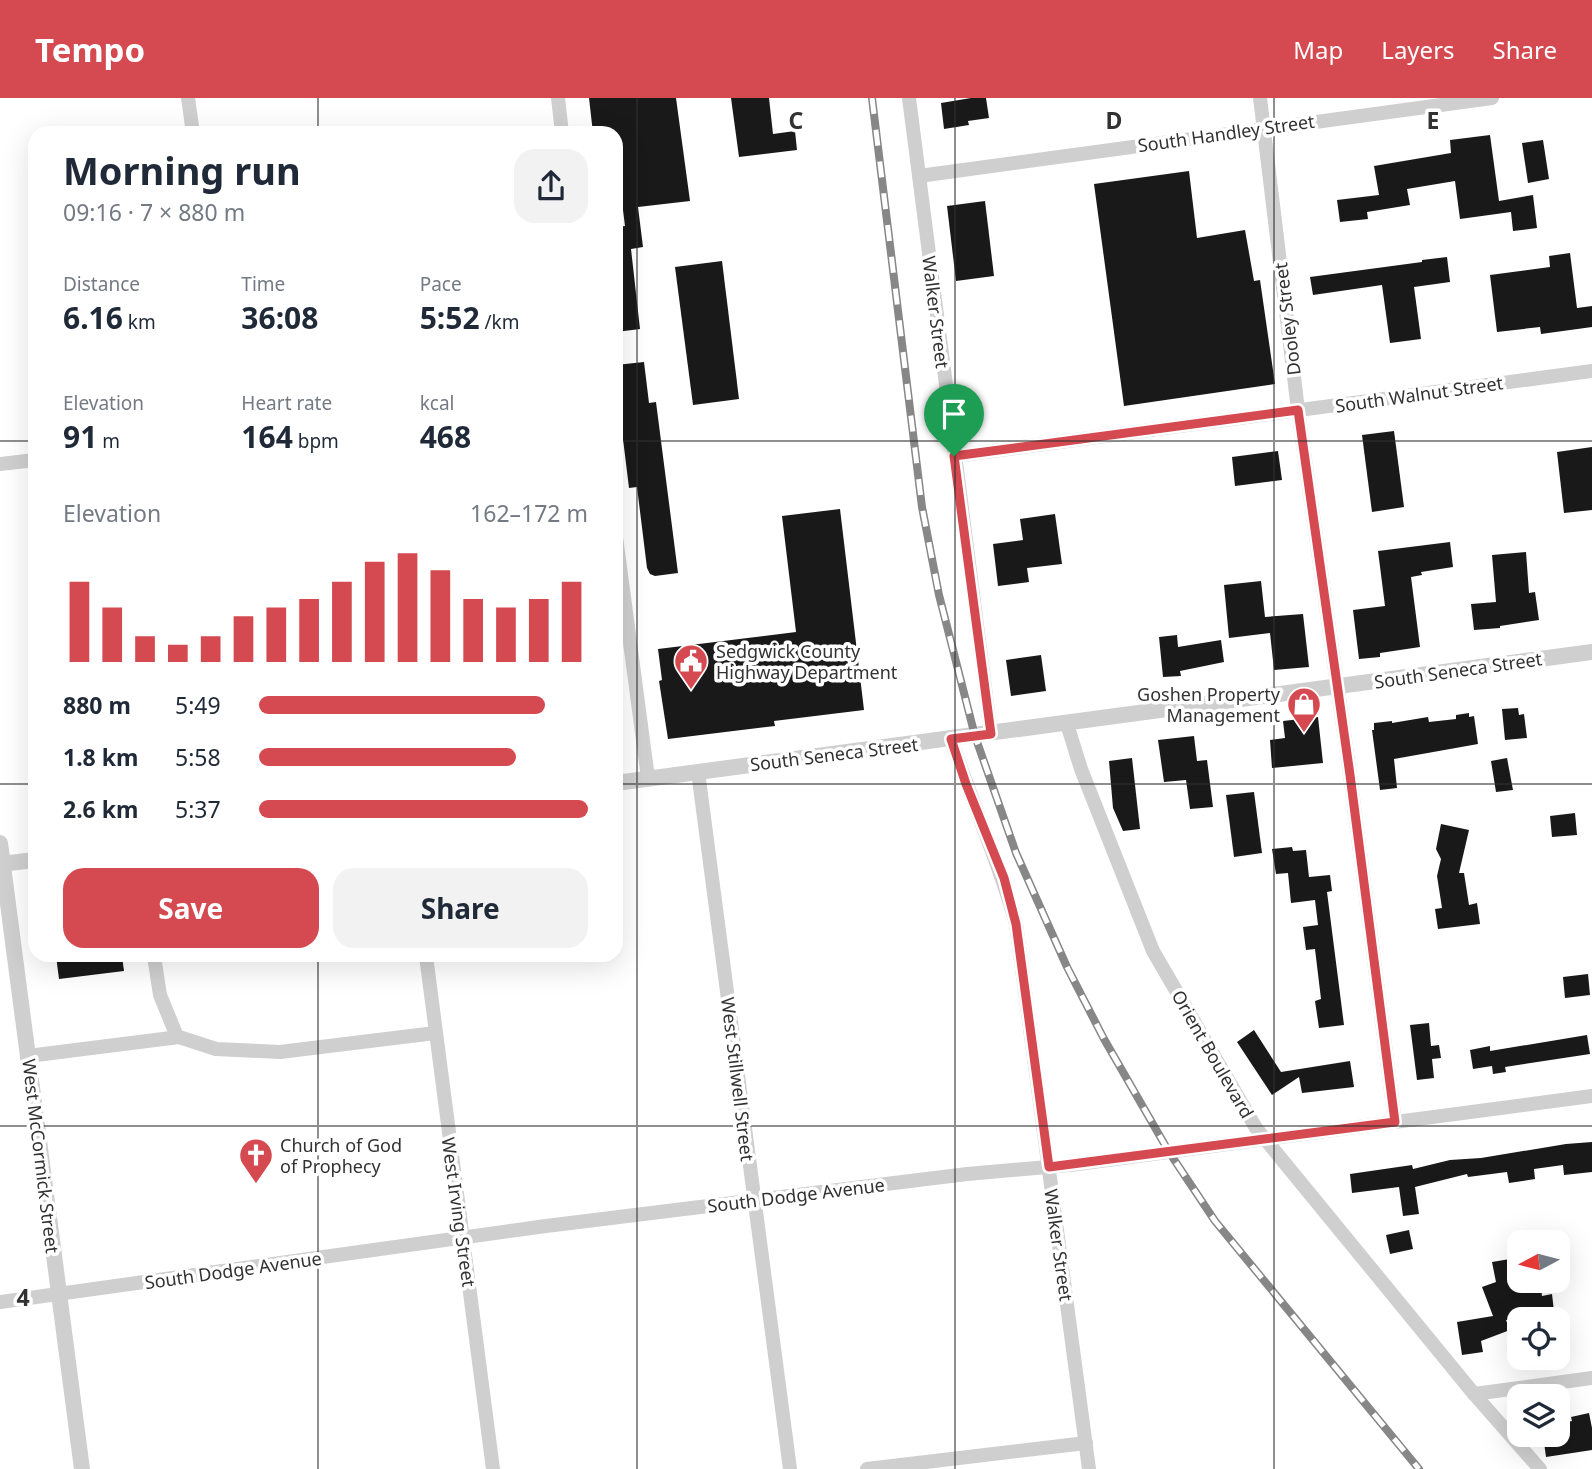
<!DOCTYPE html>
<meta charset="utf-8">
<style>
:root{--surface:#fff;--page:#f2f2f3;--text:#1f2937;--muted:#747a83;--accent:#d54950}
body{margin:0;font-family:"Noto Sans",sans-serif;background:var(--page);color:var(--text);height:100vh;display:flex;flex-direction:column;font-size:26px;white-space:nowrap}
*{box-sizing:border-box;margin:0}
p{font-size:23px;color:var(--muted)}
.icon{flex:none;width:38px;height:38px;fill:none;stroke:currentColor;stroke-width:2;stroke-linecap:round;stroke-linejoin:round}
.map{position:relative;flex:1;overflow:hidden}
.details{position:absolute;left:28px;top:28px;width:595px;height:836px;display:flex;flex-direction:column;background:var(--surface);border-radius:21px;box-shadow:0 7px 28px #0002}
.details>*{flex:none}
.needle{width:46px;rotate:263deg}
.buttons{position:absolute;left:1507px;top:1132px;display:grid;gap:14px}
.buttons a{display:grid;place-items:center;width:63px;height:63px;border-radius:14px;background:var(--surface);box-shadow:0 7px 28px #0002;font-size:35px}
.pin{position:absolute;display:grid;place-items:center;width:60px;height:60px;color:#fff;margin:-72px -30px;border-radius:50% 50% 50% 0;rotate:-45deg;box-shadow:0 0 7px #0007}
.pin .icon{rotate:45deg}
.round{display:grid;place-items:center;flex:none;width:74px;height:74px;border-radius:21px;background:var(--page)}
.headline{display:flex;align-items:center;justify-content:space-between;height:119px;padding:0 35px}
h1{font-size:38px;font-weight:700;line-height:52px}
.metrics{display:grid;grid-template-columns:repeat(3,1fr);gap:10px;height:119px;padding:7px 35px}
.metrics div{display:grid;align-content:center}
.metrics b{font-size:30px;font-weight:700}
.metrics small{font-size:19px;font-weight:400}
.metrics p{font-size:19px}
.chart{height:196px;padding:14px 35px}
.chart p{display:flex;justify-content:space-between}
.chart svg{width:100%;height:126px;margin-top:7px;stroke:var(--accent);stroke-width:6}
.action{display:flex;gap:14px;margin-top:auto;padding:14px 35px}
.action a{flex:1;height:80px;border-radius:21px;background:var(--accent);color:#fff;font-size:28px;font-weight:700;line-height:80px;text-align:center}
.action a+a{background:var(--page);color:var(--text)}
ul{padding:0 35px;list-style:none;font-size:23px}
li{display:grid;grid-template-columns:112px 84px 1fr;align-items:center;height:52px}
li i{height:18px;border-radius:9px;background:var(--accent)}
header{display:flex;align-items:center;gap:42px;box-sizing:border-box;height:98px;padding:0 35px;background:var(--accent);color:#fff}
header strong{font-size:33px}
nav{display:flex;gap:38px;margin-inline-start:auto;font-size:24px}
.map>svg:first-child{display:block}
</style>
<header>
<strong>Tempo</strong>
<nav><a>Map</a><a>Layers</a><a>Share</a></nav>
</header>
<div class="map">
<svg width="1592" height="1371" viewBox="0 0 1592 1371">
<rect width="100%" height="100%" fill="#fff"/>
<g fill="#191919">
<path d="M589 0H676L690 103 638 109 643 149 631 151 640 231 616 234V129L625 128 620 88 616 89V35H593Z"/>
<path d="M731 0H769L773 36 795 33 797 52 739 59Z"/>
<path d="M971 0H986L989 20 968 23 969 27 944 31 941 5Z"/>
<path d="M1490 37 1499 103 1533 97 1537 130 1513 133 1511 114 1460 121 1455 83 1407 91 1410 107 1367 114 1368 121 1340 124 1337 102 1379 97 1374 68 1451 55 1450 42Z"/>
<path d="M1543 42 1549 81 1528 85 1522 45Z"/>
<path d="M1189 73 1197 140 1245 132 1254 183 1260 182 1275 286 1124 308 1094 86Z"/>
<path d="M985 103 994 178 956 183 947 108Z"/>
<path d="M1570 155 1577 210 1592 208V229L1541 236 1540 229 1497 234 1490 177 1550 169 1549 158Z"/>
<path d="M1447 159 1450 184 1414 189 1421 241 1390 245 1382 187 1313 197 1310 179 1422 164V162Z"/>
<path d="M722 163 739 301 693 307 675 169Z"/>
<path d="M644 264 649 305 656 304 678 475 655 478 650 476 647 470 637 389 629 390 616 284V267Z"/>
<path d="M1394 333 1404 409 1372 414 1362 337Z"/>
<path d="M1592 349V412L1564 415 1557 354Z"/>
<path d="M1278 353 1282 382 1235 388 1232 359Z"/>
<path d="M840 411 864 612 774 623 775 628 668 641 659 583 662 582 658 551 796 534 782 418Z"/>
<path d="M1055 416 1062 466 1027 470 1029 484 998 488 993 446 1023 442 1020 421Z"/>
<path d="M1450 444 1453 469 1421 474 1422 477 1411 479 1420 549 1380 555V559L1359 561 1353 512 1385 508 1378 453Z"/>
<path d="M1526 454 1529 495 1535 494 1539 522 1500 528V530L1474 532 1471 506 1496 504 1492 457Z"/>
<path d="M1261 483 1265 519 1303 516 1309 569 1274 572 1270 535 1229 540 1224 487Z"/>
<path d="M1177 537 1178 549 1221 542 1224 564 1180 573 1181 578 1163 579 1159 539Z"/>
<path d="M1041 557 1046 593 1011 598 1006 562Z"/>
<path d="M1518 610 1519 617 1524 616 1527 640 1505 642 1502 611Z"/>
<path d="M1469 615V619L1474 618 1478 646 1394 661 1397 690 1380 692 1372 632H1374V625L1392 623V625L1428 619 1429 624 1456 621V617Z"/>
<path d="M1318 619 1323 665 1272 670 1270 642 1285 640 1283 623Z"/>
<path d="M1194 638 1197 663 1207 662 1213 709 1190 711 1186 682 1164 684 1158 642Z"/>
<path d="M1132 660 1140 731 1123 733 1113 710 1109 663Z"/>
<path d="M1507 660 1513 692 1496 694 1491 663Z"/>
<path d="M1254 694 1262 755 1234 759 1226 697Z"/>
<path d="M1575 715 1577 737 1552 739 1550 718Z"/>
<path d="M1441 726 1469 732 1459 775H1464L1469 807 1477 805 1480 826 1438 831 1435 811 1442 810 1437 778 1441 761 1436 751Z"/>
<path d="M1292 749 1293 753 1306 752 1309 779 1330 777 1332 793 1327 794 1344 927 1319 930 1315 903 1321 901 1315 851 1306 852 1303 829 1318 827 1315 802 1291 805 1288 775 1276 776 1272 751Z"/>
<path d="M56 858H122L124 873 59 881Z"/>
<path d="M1588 876 1590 897 1565 900 1563 879Z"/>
<path d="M1429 925 1431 948 1439 947 1441 960 1432 961 1434 980 1417 982 1410 927Z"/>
<path d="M1254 932 1281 974 1350 963 1354 989 1302 995 1299 979 1272 997 1237 944Z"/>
<path d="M1587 937 1590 956 1505 969 1506 974 1493 976 1492 968 1473 971 1470 952 1490 948V953Z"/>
<path d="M1592 1044V1074L1564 1077 1563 1067 1534 1071 1535 1081 1509 1085 1507 1074 1468 1079 1467 1076 1415 1089 1419 1116 1403 1118 1399 1089 1352 1095 1350 1076 1412 1067 1413 1071 1450 1062 1481 1060 1566 1046Z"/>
<path d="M1409 1132 1413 1151 1390 1156 1386 1137Z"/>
<path d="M1510 1161 1516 1193 1541 1190 1542 1198 1552 1196 1555 1222H1506L1510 1232 1481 1243 1483 1254 1462 1257 1457 1224 1493 1218 1482 1189 1496 1184 1492 1164Z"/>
<path d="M1589 1315 1592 1330V1352L1546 1359 1543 1337H1558V1326L1572 1323 1571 1319Z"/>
</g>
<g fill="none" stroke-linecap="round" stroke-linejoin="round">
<g stroke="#cfcfcf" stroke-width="14">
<path d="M188 0 193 35"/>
<path d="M558 0 562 35"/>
<path d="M909 0 991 636"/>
<path d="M1260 0 1298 312 1350 677 1395 1024"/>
<path d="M919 78 1492 0"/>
<path d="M955 358 1592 273"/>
<path d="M0 366 35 362"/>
<path d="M616 439 648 680"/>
<path d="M1067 626 1081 671 1153 853 1256 1030 1474 1296 1540 1371"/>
<path d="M951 641C971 703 999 763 1016 826L1089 1371"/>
<path d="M698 674 790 1371"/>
<path d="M154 858 160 897 176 936 179 939 216 951 280 954 435 935"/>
<path d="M426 858 493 1371"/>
<path d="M28 958 179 939"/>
<path d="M0 1204 546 1128 967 1076 1070 1067 1592 998"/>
<path d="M1474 1296 1592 1280"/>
<path d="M867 1371 1086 1345"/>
</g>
<g stroke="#cfcfcf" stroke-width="16">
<path d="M616 685 1592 554"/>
<path d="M0 745 82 1371"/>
<path d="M0 766 35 762"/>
</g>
<g stroke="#878787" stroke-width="8">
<path id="rail" d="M872 0 922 409 939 497 975 638 1016 755 1067 869 1104 941 1169 1054 1215 1123 1419 1371"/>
</g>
<use href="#rail" stroke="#fff" stroke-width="5" stroke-dasharray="16" stroke-linecap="butt"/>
</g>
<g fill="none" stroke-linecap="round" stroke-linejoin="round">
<g stroke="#fff" stroke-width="14">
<path id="route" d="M1298 312 1350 677 1395 1024 1049 1069 1016 826 1004 780 966 686 951 641 991 636 954 358Z"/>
</g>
<use href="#route" stroke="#d54950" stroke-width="9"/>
</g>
<path fill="none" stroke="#323232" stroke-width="2" stroke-opacity="0.55" d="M318 0V35M637 0V1371M955 0V1371M1274 0V1371M0 343H35M616 343H1592M0 686H35M616 686H1592M318 858V1371M0 1028H1592"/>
<defs>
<g id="civic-pin" transform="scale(1.75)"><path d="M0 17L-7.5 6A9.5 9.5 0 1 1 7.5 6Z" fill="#d54950" stroke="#fff"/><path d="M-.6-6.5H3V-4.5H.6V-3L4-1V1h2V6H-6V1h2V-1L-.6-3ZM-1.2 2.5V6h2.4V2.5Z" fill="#fff"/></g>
<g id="shop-pin" transform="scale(1.75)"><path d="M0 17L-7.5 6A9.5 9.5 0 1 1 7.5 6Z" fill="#d54950" stroke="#fff"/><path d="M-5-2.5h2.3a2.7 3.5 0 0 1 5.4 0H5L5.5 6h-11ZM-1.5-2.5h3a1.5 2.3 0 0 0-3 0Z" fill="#fff"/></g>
<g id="church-pin" transform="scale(1.75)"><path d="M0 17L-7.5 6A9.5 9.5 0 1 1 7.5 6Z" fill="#d54950" stroke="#fff"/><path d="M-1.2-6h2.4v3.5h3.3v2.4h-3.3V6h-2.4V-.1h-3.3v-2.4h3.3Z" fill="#fff"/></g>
</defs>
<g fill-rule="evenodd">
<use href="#civic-pin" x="691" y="563"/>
<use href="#shop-pin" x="1304" y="606"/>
<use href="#church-pin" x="256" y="1057"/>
</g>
<g text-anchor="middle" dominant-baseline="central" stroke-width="7" stroke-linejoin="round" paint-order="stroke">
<g font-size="18" fill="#323232" stroke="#fff">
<text transform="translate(1226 35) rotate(-8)">South Handley Street</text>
<text transform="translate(936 214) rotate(83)">Walker Street</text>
<text transform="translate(1287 221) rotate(-97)">Dooley Street</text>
<text transform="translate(1419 296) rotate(-8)">South Walnut Street</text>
<text transform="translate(1458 572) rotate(-8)">South Seneca Street</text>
<text transform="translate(834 656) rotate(-7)">South Seneca Street</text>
<text transform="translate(1213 956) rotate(60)">Orient Boulevard</text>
<text transform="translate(738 981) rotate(83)">West Stillwell Street</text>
<text transform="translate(41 1058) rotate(83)">West McCormick Street</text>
<text transform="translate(796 1097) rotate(-7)">South Dodge Avenue</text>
<text transform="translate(459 1114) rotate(82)">West Irving Street</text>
<text transform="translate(1059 1147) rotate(82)">Walker Street</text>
<text transform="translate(233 1172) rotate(-8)">South Dodge Avenue</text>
</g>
<g font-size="18" fill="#323232" stroke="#fff" text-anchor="start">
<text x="716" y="553">Sedgwick County<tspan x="716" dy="21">Highway Department</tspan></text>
<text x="1280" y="596" text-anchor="end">Goshen Property<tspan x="1280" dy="21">Management</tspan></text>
<text x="280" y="1047">Church of God<tspan x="280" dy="21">of Prophecy</tspan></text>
</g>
</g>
<g font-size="23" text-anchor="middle" font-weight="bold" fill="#323232" stroke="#fff" stroke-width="7" stroke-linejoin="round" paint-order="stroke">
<text x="796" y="31">C</text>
<text x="1114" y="31">D</text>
<text x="1433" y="31">E</text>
<text x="23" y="1208">4</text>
</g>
</svg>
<div class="buttons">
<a><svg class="needle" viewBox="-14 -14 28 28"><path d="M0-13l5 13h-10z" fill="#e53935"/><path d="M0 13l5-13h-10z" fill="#747a83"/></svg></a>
<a><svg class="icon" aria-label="locate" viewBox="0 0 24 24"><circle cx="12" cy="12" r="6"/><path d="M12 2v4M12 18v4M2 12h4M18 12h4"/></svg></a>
<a><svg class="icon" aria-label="layers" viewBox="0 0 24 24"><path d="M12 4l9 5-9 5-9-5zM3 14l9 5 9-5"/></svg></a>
</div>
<div class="pin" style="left:954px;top:358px;background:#1e9e55"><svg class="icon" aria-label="arrive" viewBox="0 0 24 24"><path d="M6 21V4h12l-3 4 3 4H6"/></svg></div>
<section class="details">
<div class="headline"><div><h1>Morning run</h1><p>09:16 · 7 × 880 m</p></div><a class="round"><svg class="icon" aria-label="share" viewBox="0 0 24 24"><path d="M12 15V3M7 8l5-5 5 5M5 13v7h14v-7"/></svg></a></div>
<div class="metrics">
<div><p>Distance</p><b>6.16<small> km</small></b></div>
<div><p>Time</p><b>36:08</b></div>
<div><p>Pace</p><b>5:52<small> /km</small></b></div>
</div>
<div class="metrics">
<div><p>Elevation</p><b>91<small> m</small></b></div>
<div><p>Heart rate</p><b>164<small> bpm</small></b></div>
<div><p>kcal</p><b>468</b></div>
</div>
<div class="chart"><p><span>Elevation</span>162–172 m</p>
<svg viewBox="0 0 160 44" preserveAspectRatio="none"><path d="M5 44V16M15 44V25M25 44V35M35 44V38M45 44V35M55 44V28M65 44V25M75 44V22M85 44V16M95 44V9M105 44V6M115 44V12M125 44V22M135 44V25M145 44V22M155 44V16"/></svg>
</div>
<ul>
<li><b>880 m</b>5:49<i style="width:87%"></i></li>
<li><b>1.8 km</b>5:58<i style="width:78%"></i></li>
<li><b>2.6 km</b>5:37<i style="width:100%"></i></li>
</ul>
<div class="action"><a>Save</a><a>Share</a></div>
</section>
</div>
